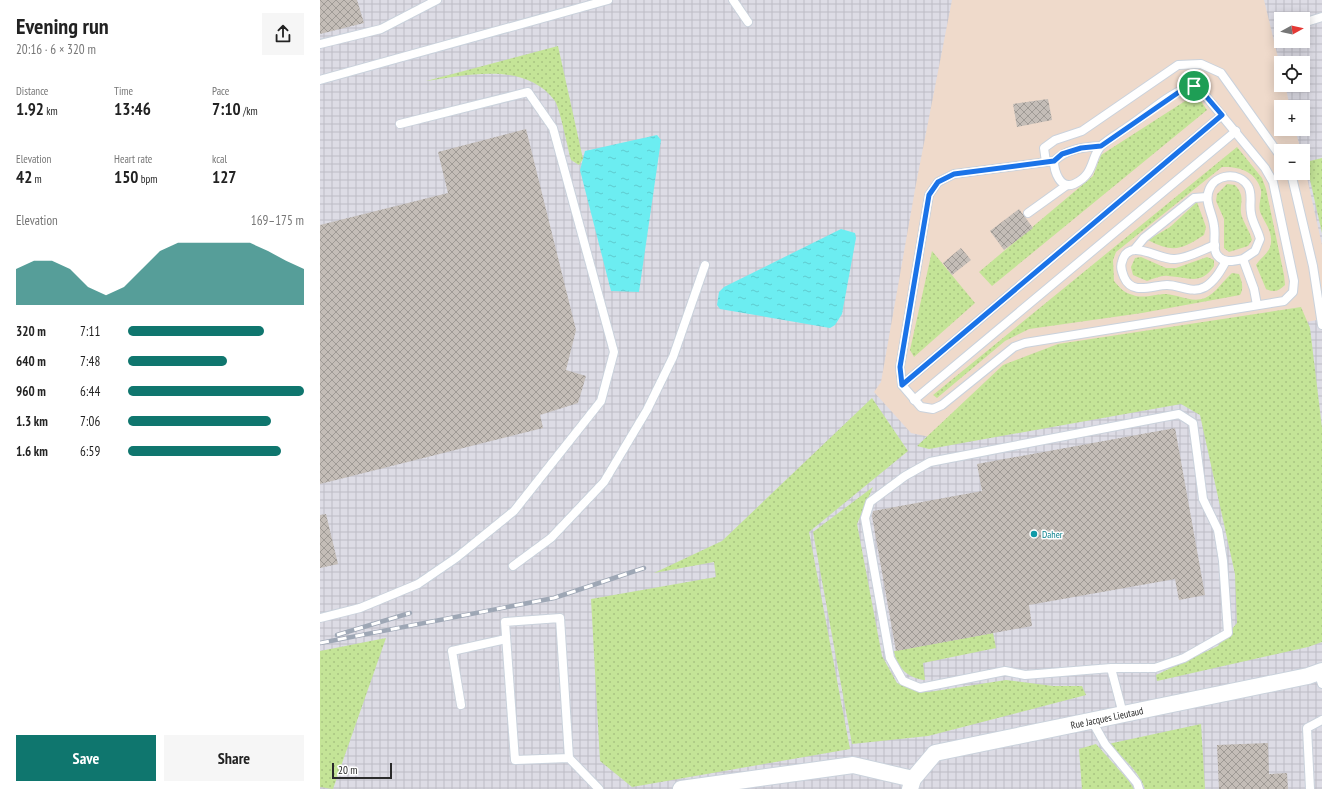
<!DOCTYPE html>
<meta charset="utf-8">
<style>
:root{--surface:#fff;--page:#f6f6f6;--text:#222;--muted:#767676;--accent:#0f766e}
body{margin:0;font-family:"PT Sans Narrow",sans-serif;background:var(--page);color:var(--text);height:100vh;display:flex;flex-direction:column;font-size:15px;white-space:nowrap}
*{box-sizing:border-box;margin:0}
p{font-size:13px;color:var(--muted)}
.icon{flex:none;width:22px;height:22px;fill:none;stroke:currentColor;stroke-width:2;stroke-linecap:round;stroke-linejoin:round}
.map{position:relative;flex:1;overflow:hidden}
.drawer{display:flex;flex-direction:column;background:var(--surface);width:320px}
.drawer>*{flex:none}
.needle{width:26px;rotate:82deg}
.fabs{position:absolute;left:954px;top:12px;display:grid;gap:8px}
.fabs a{display:grid;place-items:center;width:36px;height:36px;border-radius:0px;background:var(--surface);box-shadow:0 2px 10px #0003;font-size:20px}
.scale{position:absolute;left:12px;bottom:10px;width:60px;box-sizing:border-box;padding-left:4px;border:2px solid #2a2a2a;border-top:0;font-size:11px;line-height:14px;white-space:nowrap;color:#2a2a2a;-webkit-text-stroke:3px #fff;paint-order:stroke}
.pin{position:absolute;display:grid;place-items:center;width:34px;height:34px;color:#fff;margin:-17px;border:2px solid #fff;border-radius:50%;box-shadow:0 1px 4px #0007}
.round{display:grid;place-items:center;flex:none;width:42px;height:42px;border-radius:0px;background:var(--page)}
.head{display:flex;align-items:center;justify-content:space-between;height:68px;padding:0 16px}
h1{font-size:22px;font-weight:600;line-height:30px}
.figures{display:grid;grid-template-columns:repeat(3,1fr);gap:6px;height:68px;padding:4px 16px}
.figures div{display:grid;align-content:center}
.figures b{font-size:17px;font-weight:600}
.figures small{font-size:11px;font-weight:400}
.figures p{font-size:11px}
.chart{height:112px;padding:8px 16px}
.chart p{display:flex;justify-content:space-between}
.chart svg{width:100%;height:72px;margin-top:4px;fill:var(--accent);opacity:.7}
.primary-button{display:flex;gap:8px;margin-top:auto;padding:8px 16px}
.primary-button a{flex:1;height:46px;border-radius:0px;background:var(--accent);color:#fff;font-size:16px;font-weight:600;line-height:46px;text-align:center}
.primary-button a+a{background:var(--page);color:var(--text)}
ul{padding:0 16px;list-style:none;font-size:13px}
li{display:grid;grid-template-columns:64px 48px 1fr;align-items:center;height:30px}
li i{height:10px;border-radius:5px;background:var(--accent)}
main{display:flex;flex:1;min-height:0}
.map>svg:first-child{display:block}
</style>
<main>
<section class="drawer">
<div class="head"><div><h1>Evening run</h1><p>20:16 · 6 × 320 m</p></div><a class="round"><svg class="icon" aria-label="share" viewBox="0 0 24 24"><path d="M12 15V3M7 8l5-5 5 5M5 13v7h14v-7"/></svg></a></div>
<div class="figures">
<div><p>Distance</p><b>1.92<small> km</small></b></div>
<div><p>Time</p><b>13:46</b></div>
<div><p>Pace</p><b>7:10<small> /km</small></b></div>
</div>
<div class="figures">
<div><p>Elevation</p><b>42<small> m</small></b></div>
<div><p>Heart rate</p><b>150<small> bpm</small></b></div>
<div><p>kcal</p><b>127</b></div>
</div>
<div class="chart"><p><span>Elevation</span>169–175 m</p>
<svg viewBox="0 0 160 44" preserveAspectRatio="none"><path d="M0 44V22L10 17L20 17L30 22L40 33L50 38L60 33L70 22L80 11L90 6L100 6L110 6L120 6L130 6L140 11L150 17L160 22V44z"/></svg>
</div>
<ul>
<li><b>320 m</b>7:11<i style="width:77%"></i></li>
<li><b>640 m</b>7:48<i style="width:56%"></i></li>
<li><b>960 m</b>6:44<i style="width:100%"></i></li>
<li><b>1.3 km</b>7:06<i style="width:81%"></i></li>
<li><b>1.6 km</b>6:59<i style="width:87%"></i></li>
</ul>
<div class="primary-button"><a>Save</a><a>Share</a></div>
</section>
<div class="map">
<svg width="1002" height="789" viewBox="0 0 1002 789">
<defs>
<pattern id="industrial-grid" width="8" height="8" patternUnits="userSpaceOnUse"><rect width="8" height="8" fill="#dddce5"/><path d="M0 4h8M4 0v8" fill="none" stroke="#bebdc5"/></pattern>
<pattern id="grass-dots" width="8" height="8" patternUnits="userSpaceOnUse"><rect width="8" height="8" fill="#c4e497"/><path d="M2 2h.1M6 6h.1" fill="none" stroke="#a9c482" stroke-width="1.8" stroke-linecap="round"/></pattern>
<pattern id="water-ripples" width="26" height="14" patternUnits="userSpaceOnUse"><rect width="26" height="14" fill="#6cedf1"/><path d="M2 4q2-2 4 0t4 0M15 11q2-2 4 0t4 0" fill="none" stroke="#5ecbcf"/></pattern>
<pattern id="building-cross-hatch" width="8" height="8" patternUnits="userSpaceOnUse"><rect width="8" height="8" fill="#c4bdb7"/><path d="M0 0l8 8M0 8l8-8" fill="none" stroke="#9f9a95"/></pattern>
</defs>
<rect width="100%" height="100%" fill="#ece1dc"/>
<path fill="url(#industrial-grid)" fill-rule="evenodd" d="M0 0H1002V789H0ZM961 19H983V41H961ZM961 63H983V85H961ZM961 107H983V129H961ZM961 151H983V173H961Z"/>
<path fill="#efdacb" d="M632 0H944L961 70V85H965L970 107H961V129H975L981 151H961V173H983V160L1002 245V319L960 327 610 437 591 433 554 392 561 382 596 184Z"/>
<g fill="url(#grass-dots)">
<path d="M238 46 263 159 259 165 251 160C248 149 240 109 235 101 205 61 148 75 106 81Z"/>
<path d="M876 94 887 110 672 286 659 272 773 176 781 155Z"/>
<path d="M917 147 942 178 946 189 964 275 965 285C959 291 954 293 946 289L936 265C941 257 951 252 951 242 952 231 945 223 941 214 937 206 942 198 941 190 936 171 918 166 902 167L796 252 793 260 794 281C800 288 804 293 813 295 822 299 836 294 846 294 859 295 872 303 885 298 895 294 903 281 912 273L919 274C922 282 924 288 920 295L822 313 709 329 685 341 617 398 613 395Z"/>
<path d="M1002 158V233L986 162Z"/>
<path d="M907 184 915 185C927 198 918 204 922 217 925 225 930 232 932 240L928 246 909 252 904 248V219L896 201 897 194Z"/>
<path d="M877 202 886 227 884 235C861 250 853 253 828 240L850 227Z"/>
<path d="M612 251 655 303 594 357 590 350Z"/>
<path d="M821 257 846 268H856L887 257 894 260V266C881 286 868 277 848 276 842 275 833 279 827 281L813 275 811 267 815 258Z"/>
<path d="M981 307 990 328 1002 428V642L988 647 837 681 836 675 898 646 917 623 915 574 880 415 861 404 609 449 597 446 683 365 738 344Z"/>
<path d="M552 398 588 451 489 532 530 749 312 787 280 761 271 599 396 577 394 562 334 573 402 541Z"/>
<path d="M553 487 537 524 562 656 577 683 593 690 609 692 686 680 733 686H762L766 695 608 736 532 744 493 532Z"/>
<path d="M673 633 676 648 603 663 605 680C589 679 576 667 574 651Z"/>
<path d="M66 638 13 789 0 787V651Z"/>
<path d="M881 724 885 789H825C819 771 802 757 788 744Z"/>
<path d="M776 744 809 781 814 789H762L759 749Z"/>
</g>
<g fill="url(#water-ripples)">
<path d="M337 135 341 140 319 292 291 291 260 170 265 151Z"/>
<path d="M521 229 535 233 536 238 522 314 515 325 510 328 400 309 397 305 399 292 404 287Z"/>
</g>
<g fill="url(#building-cross-hatch)">
<path d="M0 0H37L44 23 0 34Z"/>
<path d="M728 99 732 120 697 127 693 104Z"/>
<path d="M206 129 256 330 246 370 266 376 258 403 220 415 223 428 0 484V225L128 193 118 152Z"/>
<path d="M699 209 713 228 684 250 670 231Z"/>
<path d="M641 248 651 260 632 275 623 263Z"/>
<path d="M855 428 885 595 859 600 855 579 709 605 712 626 576 651 552 516 553 511 662 491 657 464Z"/>
<path d="M6 514 18 564 0 568V515Z"/>
<path d="M948 743 949 774 967 773 968 789H899L897 745Z"/>
</g>
<g fill="none" stroke-linecap="round" stroke-linejoin="round">
<g stroke="#cad2dc" stroke-width="10">
<g id="service">
<path d="M413 0 428 22"/>
<path d="M983 23 1002 17"/>
<path d="M0 44 61 29 117 0"/>
<path d="M0 80 288 0"/>
<path d="M734 161C734 171 740 190 754 184 776 174 770 156 782 145 790 138 801 132 809 126 829 113 851 91 874 86L879 88 945 168 953 182 974 281 973 292 964 301 705 343 694 347 622 405 613 409 601 407 582 385 580 367 609 195 618 182 634 174 734 161C747 149 763 147 781 146"/>
<path d="M726 162 724 148 735 140 762 131 858 65 881 64 901 73 961 157"/>
<path d="M971 173 993 266 1002 325"/>
<path d="M708 213 747 185"/>
<path d="M895 245C882 250 869 258 855 259 840 261 808 236 802 262 800 267 802 272 804 277 812 296 833 285 847 285 860 285 872 294 885 287 895 281 901 270 906 261"/>
<path d="M814 250 824 238 874 198 887 197"/>
<path d="M923 259C914 261 904 264 897 255 892 248 896 234 894 226 893 214 884 202 889 190 895 174 919 171 928 186 933 194 929 204 931 213 932 222 938 230 940 239L935 251 923 259 934 289 937 305"/>
<path d="M582 385 902 115"/>
<path d="M594 400 916 131"/>
<path d="M193 566 231 538 284 482 327 410 353 357 385 265"/>
<path d="M0 618 40 608 98 584 136 558 194 511 281 401 294 352 233 128 208 92 80 124"/>
<path d="M791 668 705 675 685 671 600 688 583 681 570 658 545 518 550 502 585 476 610 462 859 414 873 423 883 499 898 530 903 561 908 633 864 658 835 668H791L803 714"/>
<path d="M998 672 1002 684"/>
<path d="M141 705 132 651 186 639"/>
<path d="M772 721 785 744 817 783 819 789"/>
<path d="M249 758 195 760 185 622 240 618 249 758 279 789"/>
<path d="M990 789 987 728 1002 720"/>
</g>
</g>
<g stroke="#cad2dc" stroke-width="18">
<g id="minor">
<path d="M361 789 533 765 593 779"/>
<path id="s1" d="M590 789 593 779 615 753 988 676 1002 671"/>
</g>
</g>
<use href="#service" stroke="#fff" stroke-width="8"/>
<use href="#minor" stroke="#fff" stroke-width="16"/>
<g stroke="#9ea7b5" stroke-width="4.5">
<g id="rail">
<path d="M17 635 90 613"/>
<path d="M0 643 234 598 324 568"/>
</g>
</g>
<use href="#rail" stroke="#fff" stroke-width="3" stroke-dasharray="9" stroke-linecap="butt"/>
</g>
<g fill="none" stroke-linecap="round" stroke-linejoin="round">
<g stroke="#fff" stroke-width="8">
<path id="route" d="M874 86 879 88 902 115 582 385 580 367 609 195 618 182 634 174 734 161 742 154 761 148 781 146 859 92Z"/>
</g>
<use href="#route" stroke="#1a73e8" stroke-width="5"/>
</g>
<circle fill="#0f9aa8" stroke="#fff" stroke-width="1.5" cx="714" cy="534" r="4"/>
<g text-anchor="middle" dominant-baseline="central" stroke-width="3" stroke-linejoin="round" paint-order="stroke">
<g font-size="10" fill="#0d838f" stroke="#fff" text-anchor="start">
<text x="722" y="534">Daher</text>
</g>
<g font-size="10" fill="#2a2a2a" stroke="#fff">
<text stroke="none"><textPath href="#s1" startOffset="220">Rue Jacques Lieutaud</textPath></text>
</g>
</g>
</svg>
<div class="fabs">
<a><svg class="needle" viewBox="-14 -14 28 28"><path d="M0-13l5 13h-10z" fill="#e53935"/><path d="M0 13l5-13h-10z" fill="#767676"/></svg></a>
<a><svg class="icon" aria-label="locate" viewBox="0 0 24 24"><circle cx="12" cy="12" r="6"/><path d="M12 2v4M12 18v4M2 12h4M18 12h4"/></svg></a>
<a>+</a>
<a>−</a>
</div>
<div class="scale">20 m</div>
<div class="pin" style="left:874px;top:86px;background:#1e9e55"><svg class="icon" aria-label="arrive" viewBox="0 0 24 24"><path d="M6 21V4h12l-3 4 3 4H6"/></svg></div>
</div>
</main>
